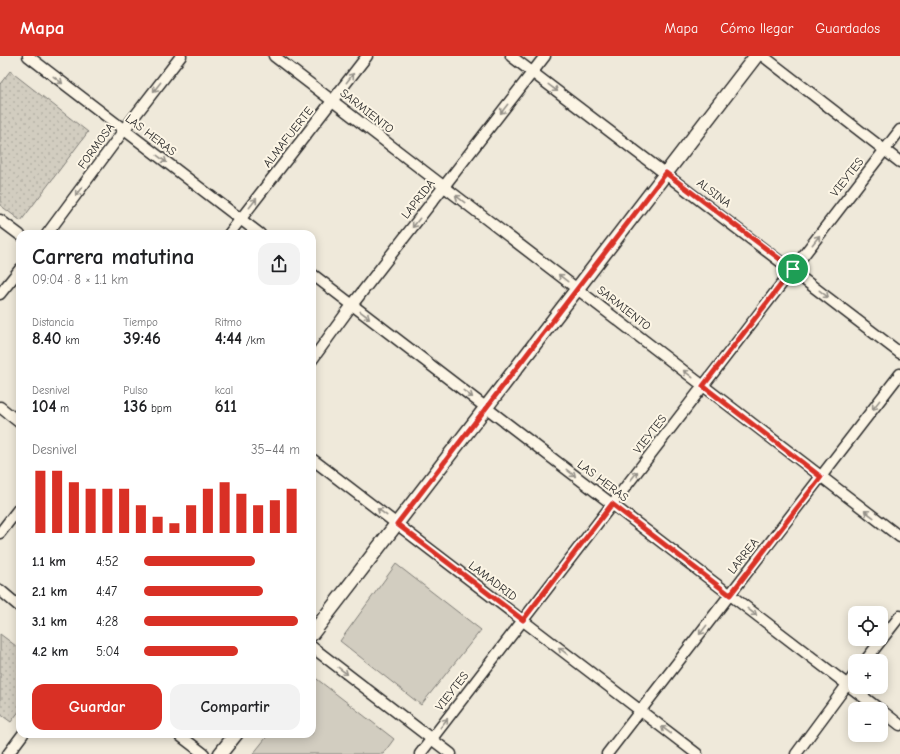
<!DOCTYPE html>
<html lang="es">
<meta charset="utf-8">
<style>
:root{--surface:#fff;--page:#f2f2f2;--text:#202124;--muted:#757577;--accent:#d93025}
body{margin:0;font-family:"Comic Neue",sans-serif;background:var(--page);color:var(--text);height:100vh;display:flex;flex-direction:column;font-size:15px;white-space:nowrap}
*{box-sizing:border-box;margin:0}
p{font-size:13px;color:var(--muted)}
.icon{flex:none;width:22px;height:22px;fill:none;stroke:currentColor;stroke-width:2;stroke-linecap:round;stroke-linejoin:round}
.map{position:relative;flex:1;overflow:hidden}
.side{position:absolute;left:16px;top:174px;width:300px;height:508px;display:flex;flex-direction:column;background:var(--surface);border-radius:12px;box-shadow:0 2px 10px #0003}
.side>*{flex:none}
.fabs{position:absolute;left:848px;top:550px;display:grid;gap:8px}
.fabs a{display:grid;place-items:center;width:40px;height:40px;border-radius:8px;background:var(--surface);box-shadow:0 2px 10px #0003;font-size:20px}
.pin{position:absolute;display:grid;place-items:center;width:34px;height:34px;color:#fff;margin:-17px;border:2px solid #fff;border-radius:50%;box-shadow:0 1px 4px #0007}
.round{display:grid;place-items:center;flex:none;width:42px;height:42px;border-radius:12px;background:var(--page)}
.summary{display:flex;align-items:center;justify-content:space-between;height:68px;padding:0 16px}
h1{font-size:22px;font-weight:800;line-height:30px}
.figures{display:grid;grid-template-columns:repeat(3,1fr);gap:6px;height:68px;padding:4px 16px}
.figures div{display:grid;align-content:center}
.figures b{font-size:17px;font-weight:800}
.figures small{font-size:11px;font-weight:400}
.figures p{font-size:11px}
.chart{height:112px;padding:8px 16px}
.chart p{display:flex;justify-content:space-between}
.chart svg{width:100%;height:72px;margin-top:4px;stroke:var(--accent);stroke-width:6}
.button{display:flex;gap:8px;margin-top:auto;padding:8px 16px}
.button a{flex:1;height:46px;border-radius:12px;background:var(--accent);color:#fff;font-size:16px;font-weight:800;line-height:46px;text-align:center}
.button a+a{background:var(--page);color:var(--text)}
ul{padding:0 16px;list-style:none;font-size:13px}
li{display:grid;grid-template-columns:64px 48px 1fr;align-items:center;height:30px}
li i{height:10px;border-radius:5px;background:var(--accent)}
header{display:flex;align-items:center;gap:24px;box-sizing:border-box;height:56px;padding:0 20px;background:var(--accent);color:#fff}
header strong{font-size:19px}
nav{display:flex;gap:22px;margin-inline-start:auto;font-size:14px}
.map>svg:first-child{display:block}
</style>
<header>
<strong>Mapa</strong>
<nav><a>Mapa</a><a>Cómo llegar</a><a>Guardados</a></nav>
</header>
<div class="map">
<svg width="900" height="698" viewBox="0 0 900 698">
<defs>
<pattern id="park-dots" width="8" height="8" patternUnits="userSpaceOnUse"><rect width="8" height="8" fill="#d2cdc0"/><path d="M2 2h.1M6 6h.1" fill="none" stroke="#b4b0a5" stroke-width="1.8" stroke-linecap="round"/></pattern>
</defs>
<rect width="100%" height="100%" fill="#efe9da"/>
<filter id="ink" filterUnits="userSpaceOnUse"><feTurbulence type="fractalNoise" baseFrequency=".025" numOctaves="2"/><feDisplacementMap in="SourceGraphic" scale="8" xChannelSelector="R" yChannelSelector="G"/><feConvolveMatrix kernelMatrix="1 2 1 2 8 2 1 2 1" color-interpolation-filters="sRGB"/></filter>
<g filter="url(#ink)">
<g fill="#d2cdc0" stroke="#7e7c76">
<path d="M396 508 481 574 421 649 340 585Z"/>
<path d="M313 620 394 683 383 698H253L269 678H312Z"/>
</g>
<g fill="url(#park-dots)" stroke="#7e7c76">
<path d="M10 15 88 76 21 165 0 149V28Z"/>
<path d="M0 578 20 593V654L11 666 0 658Z"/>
</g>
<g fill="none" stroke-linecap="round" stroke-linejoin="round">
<g stroke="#2b2b2b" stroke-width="13">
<g id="minor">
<path d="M28 0 260 178"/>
<path d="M274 0 900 481"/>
<path d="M511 0 900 297"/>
<path d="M763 0 900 106"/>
<path d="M0 164 20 179"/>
<path d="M47 178 124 74 181 0"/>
<path d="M229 178 367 0"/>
<path d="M312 218 879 653"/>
<path d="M0 238 20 213"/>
<path d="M312 304 352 249 545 0"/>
<path d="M0 351 20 367"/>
<path d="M312 403 697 698"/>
<path d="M0 477 20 451"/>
<path d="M0 534 20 551"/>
<path d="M312 591 451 698"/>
<path d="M865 605 900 560"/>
<path d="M881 654 900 669"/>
<path d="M178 678 204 698"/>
<path d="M8 698 23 678"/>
<path d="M420 698 900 74"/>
<path d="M607 698 900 318"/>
<path d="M796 698 855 618"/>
</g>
</g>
<g stroke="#2b2b2b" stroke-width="16">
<g id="major">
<path d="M312 578 756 0"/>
<path d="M220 698 236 678"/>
</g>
</g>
<use href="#minor" stroke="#fcf5e5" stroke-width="10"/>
<use href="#major" stroke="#fcf5e5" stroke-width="13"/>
</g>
<defs><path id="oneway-shaft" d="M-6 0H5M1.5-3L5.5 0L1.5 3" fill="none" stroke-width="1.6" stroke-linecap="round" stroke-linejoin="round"/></defs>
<g stroke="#949088">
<use href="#oneway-shaft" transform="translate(350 22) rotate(-52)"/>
<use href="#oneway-shaft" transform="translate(58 24) rotate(38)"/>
<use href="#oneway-shaft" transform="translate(157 31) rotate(128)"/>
<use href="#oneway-shaft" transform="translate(553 32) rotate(37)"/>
<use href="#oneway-shaft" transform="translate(504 53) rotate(128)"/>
<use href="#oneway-shaft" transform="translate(162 103) rotate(37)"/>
<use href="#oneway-shaft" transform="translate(79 135) rotate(126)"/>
<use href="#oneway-shaft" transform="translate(460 143) rotate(-142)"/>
<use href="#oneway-shaft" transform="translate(253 147) rotate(-52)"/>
<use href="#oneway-shaft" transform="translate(416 167) rotate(128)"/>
<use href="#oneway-shaft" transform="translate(816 184) rotate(-52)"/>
<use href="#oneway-shaft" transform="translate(563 222) rotate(-142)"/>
<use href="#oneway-shaft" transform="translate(824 238) rotate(38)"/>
<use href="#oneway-shaft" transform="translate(365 259) rotate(37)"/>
<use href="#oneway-shaft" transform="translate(688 318) rotate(-142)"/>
<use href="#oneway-shaft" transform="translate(468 338) rotate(37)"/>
<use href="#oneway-shaft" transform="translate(876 349) rotate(128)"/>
<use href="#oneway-shaft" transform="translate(571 417) rotate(38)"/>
<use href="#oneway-shaft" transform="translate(634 420) rotate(-52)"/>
<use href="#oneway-shaft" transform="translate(382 456) rotate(-143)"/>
<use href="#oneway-shaft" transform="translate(869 458) rotate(-143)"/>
<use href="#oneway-shaft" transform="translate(752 556) rotate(37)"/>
<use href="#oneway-shaft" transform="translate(703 574) rotate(128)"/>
<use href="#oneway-shaft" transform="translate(563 595) rotate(-142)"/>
<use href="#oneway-shaft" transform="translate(343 615) rotate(37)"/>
<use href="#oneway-shaft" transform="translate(444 667) rotate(-52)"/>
<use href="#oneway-shaft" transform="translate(666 674) rotate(-143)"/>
</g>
</g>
<g fill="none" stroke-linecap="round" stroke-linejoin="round" filter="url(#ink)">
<g stroke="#fff" stroke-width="8">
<path id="route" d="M666 117 793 213 703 330 821 421 730 539 612 448 523 564 397 468Z"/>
</g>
<use href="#route" stroke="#d93025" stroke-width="5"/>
</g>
<g text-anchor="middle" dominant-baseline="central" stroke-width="4" stroke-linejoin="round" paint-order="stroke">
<g font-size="12" fill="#2b2b2b" stroke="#fcf5e5">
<text transform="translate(367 55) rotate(38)">SARMIENTO</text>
<text transform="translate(151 79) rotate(37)">LAS HERAS</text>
<text transform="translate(288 81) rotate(-52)">ALMAFUERTE</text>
<text transform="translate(96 90) rotate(-54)">FORMOSA</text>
<text transform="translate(847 121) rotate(-52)">VIEYTES</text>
<text transform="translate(714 137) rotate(37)">ALSINA</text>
<text transform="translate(418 143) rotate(-52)">LAPRIDA</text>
<text transform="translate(624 252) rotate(38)">SARMIENTO</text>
<text transform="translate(650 378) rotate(-52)">VIEYTES</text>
<text transform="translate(603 425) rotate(37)">LAS HERAS</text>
<text transform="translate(743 500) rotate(-52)">LARREA</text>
<text transform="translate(493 525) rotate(37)">LAMADRID</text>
<text transform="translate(452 635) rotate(-52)">VIEYTES</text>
</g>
</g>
</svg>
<div class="fabs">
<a><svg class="icon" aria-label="locate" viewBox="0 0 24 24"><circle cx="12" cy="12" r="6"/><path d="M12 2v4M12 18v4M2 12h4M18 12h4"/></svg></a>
<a>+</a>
<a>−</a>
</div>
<div class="pin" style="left:793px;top:213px;background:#1e9e55"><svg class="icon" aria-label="arrive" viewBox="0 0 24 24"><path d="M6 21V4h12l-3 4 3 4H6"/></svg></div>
<section class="side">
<div class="summary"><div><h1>Carrera matutina</h1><p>09:04 · 8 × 1.1 km</p></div><a class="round"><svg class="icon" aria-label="share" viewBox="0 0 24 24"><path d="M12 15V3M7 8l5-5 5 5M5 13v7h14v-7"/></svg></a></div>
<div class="figures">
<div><p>Distancia</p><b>8.40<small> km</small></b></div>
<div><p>Tiempo</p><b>39:46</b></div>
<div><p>Ritmo</p><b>4:44<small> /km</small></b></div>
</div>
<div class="figures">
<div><p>Desnivel</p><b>104<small> m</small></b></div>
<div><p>Pulso</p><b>136<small> bpm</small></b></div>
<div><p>kcal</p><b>611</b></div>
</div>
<div class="chart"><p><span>Desnivel</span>35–44 m</p>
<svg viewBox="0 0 160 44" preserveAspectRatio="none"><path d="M5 44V6M15 44V6M25 44V13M35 44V17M45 44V17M55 44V17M65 44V27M75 44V34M85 44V38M95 44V27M105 44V17M115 44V13M125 44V20M135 44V27M145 44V24M155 44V17"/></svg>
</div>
<ul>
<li><b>1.1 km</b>4:52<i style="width:71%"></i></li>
<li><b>2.1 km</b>4:47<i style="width:76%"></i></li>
<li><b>3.1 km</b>4:28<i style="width:99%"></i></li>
<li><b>4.2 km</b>5:04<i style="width:60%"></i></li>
</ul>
<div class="button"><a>Guardar</a><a>Compartir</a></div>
</section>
</div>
